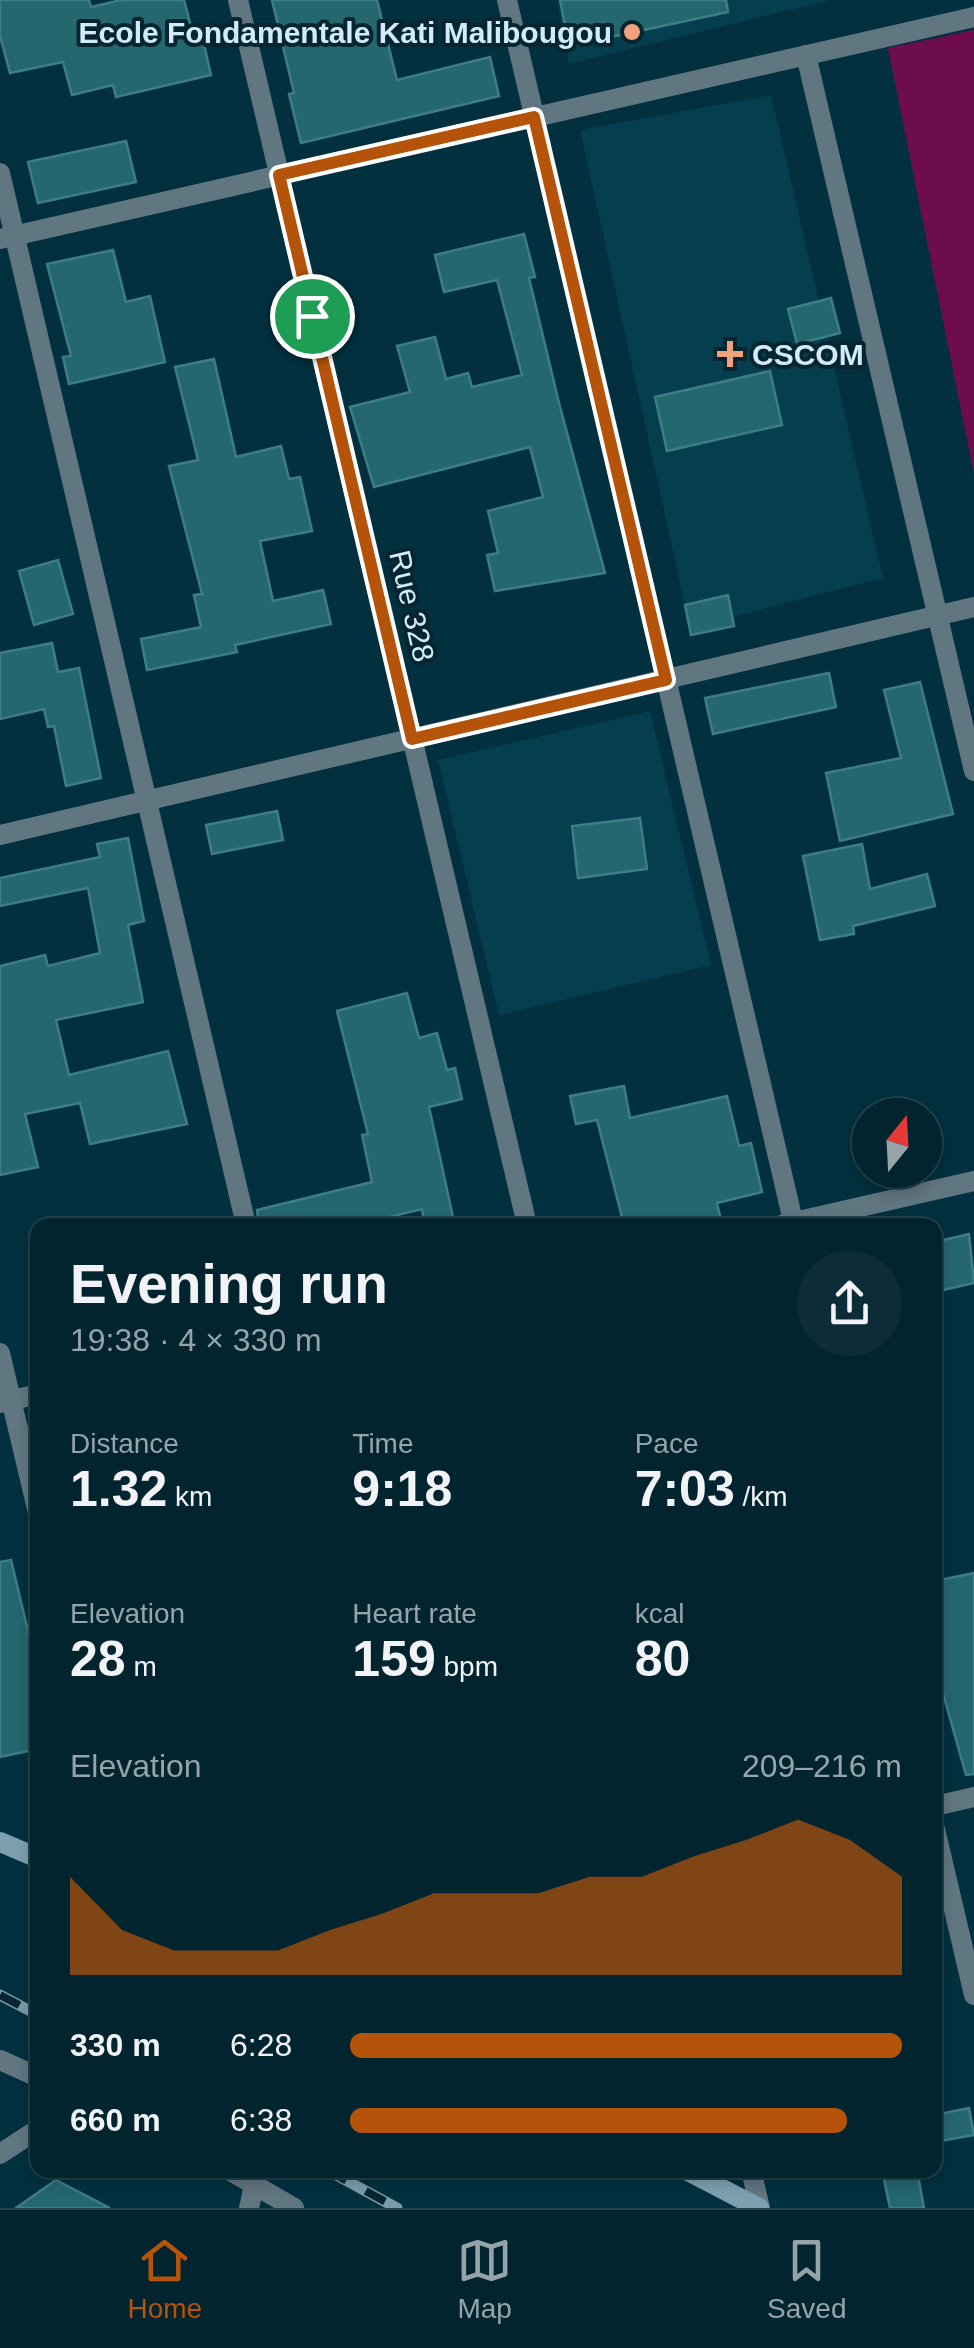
<!DOCTYPE html>
<meta charset="utf-8">
<style>
:root{--surface:#02242f;--page:#0c2c37;--text:#f1f3f6;--muted:#96a4aa;--line:#23414b;--accent:#b45309}
body{margin:0;font-family:Arial,sans-serif;background:var(--page);color:var(--text);height:100vh;display:flex;flex-direction:column;font-size:38px;white-space:nowrap}
*{box-sizing:border-box;margin:0}
p{font-size:32px;color:var(--muted)}
.icon{flex:none;width:55px;height:55px;fill:none;stroke:currentColor;stroke-width:2;stroke-linecap:round;stroke-linejoin:round}
.map{position:relative;flex:1;overflow:hidden}
.side{position:absolute;left:30px;top:1218px;width:912px;height:960px;display:flex;flex-direction:column;background:var(--surface);border-radius:20px;box-shadow:0 5px 15px #0003,0 0 0 2px var(--line)}
.side>*{flex:none}
.needle{width:65px;rotate:18deg}
.buttons{position:absolute;left:852px;top:1098px;display:grid;gap:20px}
.buttons a{display:grid;place-items:center;width:90px;height:90px;border-radius:50%;background:var(--surface);box-shadow:0 5px 15px #0003,0 0 0 2px var(--line);font-size:50px}
.pin{position:absolute;display:grid;place-items:center;width:85px;height:85px;color:#fff;margin:-42px;border:5px solid #fff;border-radius:50%;box-shadow:0 2px 10px #0007}
.round{display:grid;place-items:center;flex:none;width:105px;height:105px;border-radius:52px;background:var(--page)}
.overview{display:flex;align-items:center;justify-content:space-between;height:170px;padding:0 40px}
h1{font-size:55px;font-weight:700;line-height:75px}
.figures{display:grid;grid-template-columns:repeat(3,1fr);gap:15px;height:170px;padding:10px 40px}
.figures div{display:grid;align-content:center}
.figures b{font-size:50px;font-weight:700}
.figures small{font-size:28px;font-weight:400}
.figures p{font-size:28px}
.chart{height:280px;padding:20px 40px}
.chart p{display:flex;justify-content:space-between}
.chart svg{width:100%;height:180px;margin-top:10px;fill:var(--accent);opacity:.7}
ul{padding:0 40px;list-style:none;font-size:32px}
li{display:grid;grid-template-columns:160px 120px 1fr;align-items:center;height:75px}
li i{height:25px;border-radius:12px;background:var(--accent)}
.tabs{display:flex;justify-content:space-around;align-items:center;height:140px;border-top:2px solid var(--line);background:var(--surface);font-size:28px;color:var(--muted)}
.tabs a{display:grid;justify-items:center;gap:5px}
.tabs .active{color:var(--accent)}
.map>svg:first-child{display:block}
</style>
<div class="map">
<svg width="974" height="2208" viewBox="0 0 974 2208">
<rect width="100%" height="100%" fill="#02303f"/>
<g fill="#053e4f">
<path d="M557 0H831L569 64Z"/>
<path d="M771 95 883 578 690 628 580 130Z"/>
<path d="M650 711 711 965 499 1015 438 760Z"/>
</g>
<path fill="#6d0d4d" d="M974 30V475L888 48Z"/>
<g fill="#24676f" stroke="#3d7e86" stroke-width="2.5">
<path d="M0 0H89L91 7 121 0H184L194 38 202 36 211 75 116 97 113 85 72 95 63 62 10 73 0 36Z"/>
<path d="M272 0H377L397 80 490 57 499 96 301 143 289 94 294 93Z"/>
<path d="M560 0H726L728 12 569 46Z"/>
<path d="M126 141 136 182 38 203 28 162Z"/>
<path d="M524 234 535 277 529 278 559 403 605 573 495 591 487 555 498 553 488 511 543 497 530 447 374 487 350 407 410 392 397 346 435 337 446 379 468 373 472 387 522 375 497 280 444 292 435 255Z"/>
<path d="M113 250 126 302 150 296 165 362 69 384 63 357 71 356 47 264Z"/>
<path d="M831 298 840 333 797 344 788 309Z"/>
<path d="M214 359 236 457 281 446 289 479 300 477 312 531 260 541 273 601 323 590 331 624 235 645 237 652 147 670 141 639 201 627 194 595 202 594 169 466 198 460 175 367Z"/>
<path d="M770 371 782 425 667 451 655 397Z"/>
<path d="M58 560 73 614 34 625 19 571Z"/>
<path d="M728 595 734 626 691 635 685 605Z"/>
<path d="M52 643 58 672 79 668 101 778 66 786 54 726 48 727 44 709 0 719V653Z"/>
<path d="M829 673 836 707 713 734 705 698Z"/>
<path d="M920 682 953 814 840 841 826 773 901 758 884 690Z"/>
<path d="M277 811 283 840 212 854 206 825Z"/>
<path d="M640 818 647 869 578 878 572 826Z"/>
<path d="M128 838 144 921 128 925 143 1002 56 1020 69 1075 168 1051 187 1124 90 1144 80 1103 25 1114 38 1167 0 1175V966L45 955 48 966 100 953 88 888 0 906V878L100 857 97 844Z"/>
<path d="M862 844 870 889 927 874 935 906 853 926 854 934 820 940 803 856Z"/>
<path d="M407 993 419 1038 437 1033 447 1070 455 1068 462 1099 429 1107 453 1217 424 1223 422 1209 356 1225H259L257 1210 372 1182 362 1135 368 1134 337 1011Z"/>
<path d="M624 1086 630 1118 727 1096 739 1146 751 1143 762 1192 717 1203 722 1225H624L597 1120 576 1124 570 1096Z"/>
<path d="M969 1234 974 1283 935 1292V1242Z"/>
<path d="M11 1560 34 1656 38 1655V1749L0 1757V1562Z"/>
<path d="M974 1573V1774L966 1775 942 1690 935 1692V1638L941 1637 935 1581Z"/>
<path d="M969 2108 974 2135 935 2142V2115Z"/>
<path d="M882 2170H917L924 2208H890Z"/>
<path d="M56 2180 110 2208H16Z"/>
</g>
<g fill="none" stroke-linecap="round" stroke-linejoin="round">
<g stroke="#607680" stroke-width="20">
<path d="M238 0 527 1225"/>
<path d="M507 0 794 1225"/>
<path d="M806 55 974 771"/>
<path d="M0 173 246 1225"/>
<path d="M0 239 974 17"/>
<path d="M0 835 974 607"/>
<path d="M781 1225 974 1181"/>
<path d="M0 1353 38 1513"/>
<path d="M0 1403 38 1394"/>
<path d="M935 1806 974 1797"/>
<path d="M935 1829 974 1995"/>
<path d="M0 2060 38 2077"/>
<path d="M0 2154 38 2129"/>
<path d="M229 2170 294 2208"/>
<path d="M751 2170 760 2208"/>
<path d="M249 2208 254 2185"/>
</g>
<g stroke="#7da0b0" stroke-width="20">
<path d="M0 1842 38 1858"/>
<path d="M686 2170 759 2208"/>
</g>
<g stroke="#7a9daa" stroke-width="11">
<g id="rail">
<path d="M0 1995 38 2015"/>
<path d="M327 2170 397 2208"/>
</g>
</g>
<use href="#rail" stroke="#072530" stroke-width="8" stroke-dasharray="22" stroke-linecap="butt"/>
</g>
<g fill="none" stroke-linecap="round" stroke-linejoin="round">
<g stroke="#fff" stroke-width="20">
<path id="route" d="M534 117 666 680 412 739 279 175Z"/>
</g>
<use href="#route" stroke="#b45309" stroke-width="12"/>
</g>
<g fill="#f1a17b" stroke="#072530" stroke-width="4">
<circle cx="632" cy="32" r="10"/>
<path d="M725 339h10v10h10v10h-10v10h-10v-10h-10v-10h10z"/>
</g>
<g text-anchor="middle" dominant-baseline="central" stroke-width="8" stroke-linejoin="round" paint-order="stroke">
<g font-size="30" font-weight="bold" fill="#d1ecf8" stroke="#072530" text-anchor="end">
<text x="612" y="32">Ecole Fondamentale Kati Malibougou</text>
<text x="752" y="354" text-anchor="start">CSCOM</text>
</g>
<g font-size="30" fill="#d1ecf8" stroke="#072530">
<text transform="translate(412 606) rotate(77)">Rue 328</text>
</g>
</g>
</svg>
<div class="buttons">
<a><svg class="needle" viewBox="-14 -14 28 28"><path d="M0-13l5 13h-10z" fill="#e53935"/><path d="M0 13l5-13h-10z" fill="#96a4aa"/></svg></a>
</div>
<div class="pin" style="left:312px;top:316px;background:#1e9e55"><svg class="icon" aria-label="arrive" viewBox="0 0 24 24"><path d="M6 21V4h12l-3 4 3 4H6"/></svg></div>
<section class="side">
<div class="overview"><div><h1>Evening run</h1><p>19:38 · 4 × 330 m</p></div><a class="round"><svg class="icon" aria-label="share" viewBox="0 0 24 24"><path d="M12 15V3M7 8l5-5 5 5M5 13v7h14v-7"/></svg></a></div>
<div class="figures">
<div><p>Distance</p><b>1.32<small> km</small></b></div>
<div><p>Time</p><b>9:18</b></div>
<div><p>Pace</p><b>7:03<small> /km</small></b></div>
</div>
<div class="figures">
<div><p>Elevation</p><b>28<small> m</small></b></div>
<div><p>Heart rate</p><b>159<small> bpm</small></b></div>
<div><p>kcal</p><b>80</b></div>
</div>
<div class="chart"><p><span>Elevation</span>209–216 m</p>
<svg viewBox="0 0 160 44" preserveAspectRatio="none"><path d="M0 44V20L10 33L20 38L30 38L40 38L50 33L60 29L70 24L80 24L90 24L100 20L110 20L120 15L130 11L140 6L150 11L160 20V44z"/></svg>
</div>
<ul>
<li><b>330 m</b>6:28<i style="width:100%"></i></li>
<li><b>660 m</b>6:38<i style="width:90%"></i></li>
</ul>
</section>
</div>
<nav class="tabs">
<a class="active"><svg class="icon" aria-label="home" viewBox="0 0 24 24"><path d="M3 11l9-7 9 7M6 9v11h12V9"/></svg>Home</a>
<a><svg class="icon" aria-label="map" viewBox="0 0 24 24"><path d="M3 6l6-2 6 2 6-2v14l-6 2-6-2-6 2zM9 4v14M15 6v14"/></svg>Map</a>
<a><svg class="icon" aria-label="saved" viewBox="0 0 24 24"><path d="M7 4h10v16l-5-4-5 4z"/></svg>Saved</a>
</nav>
